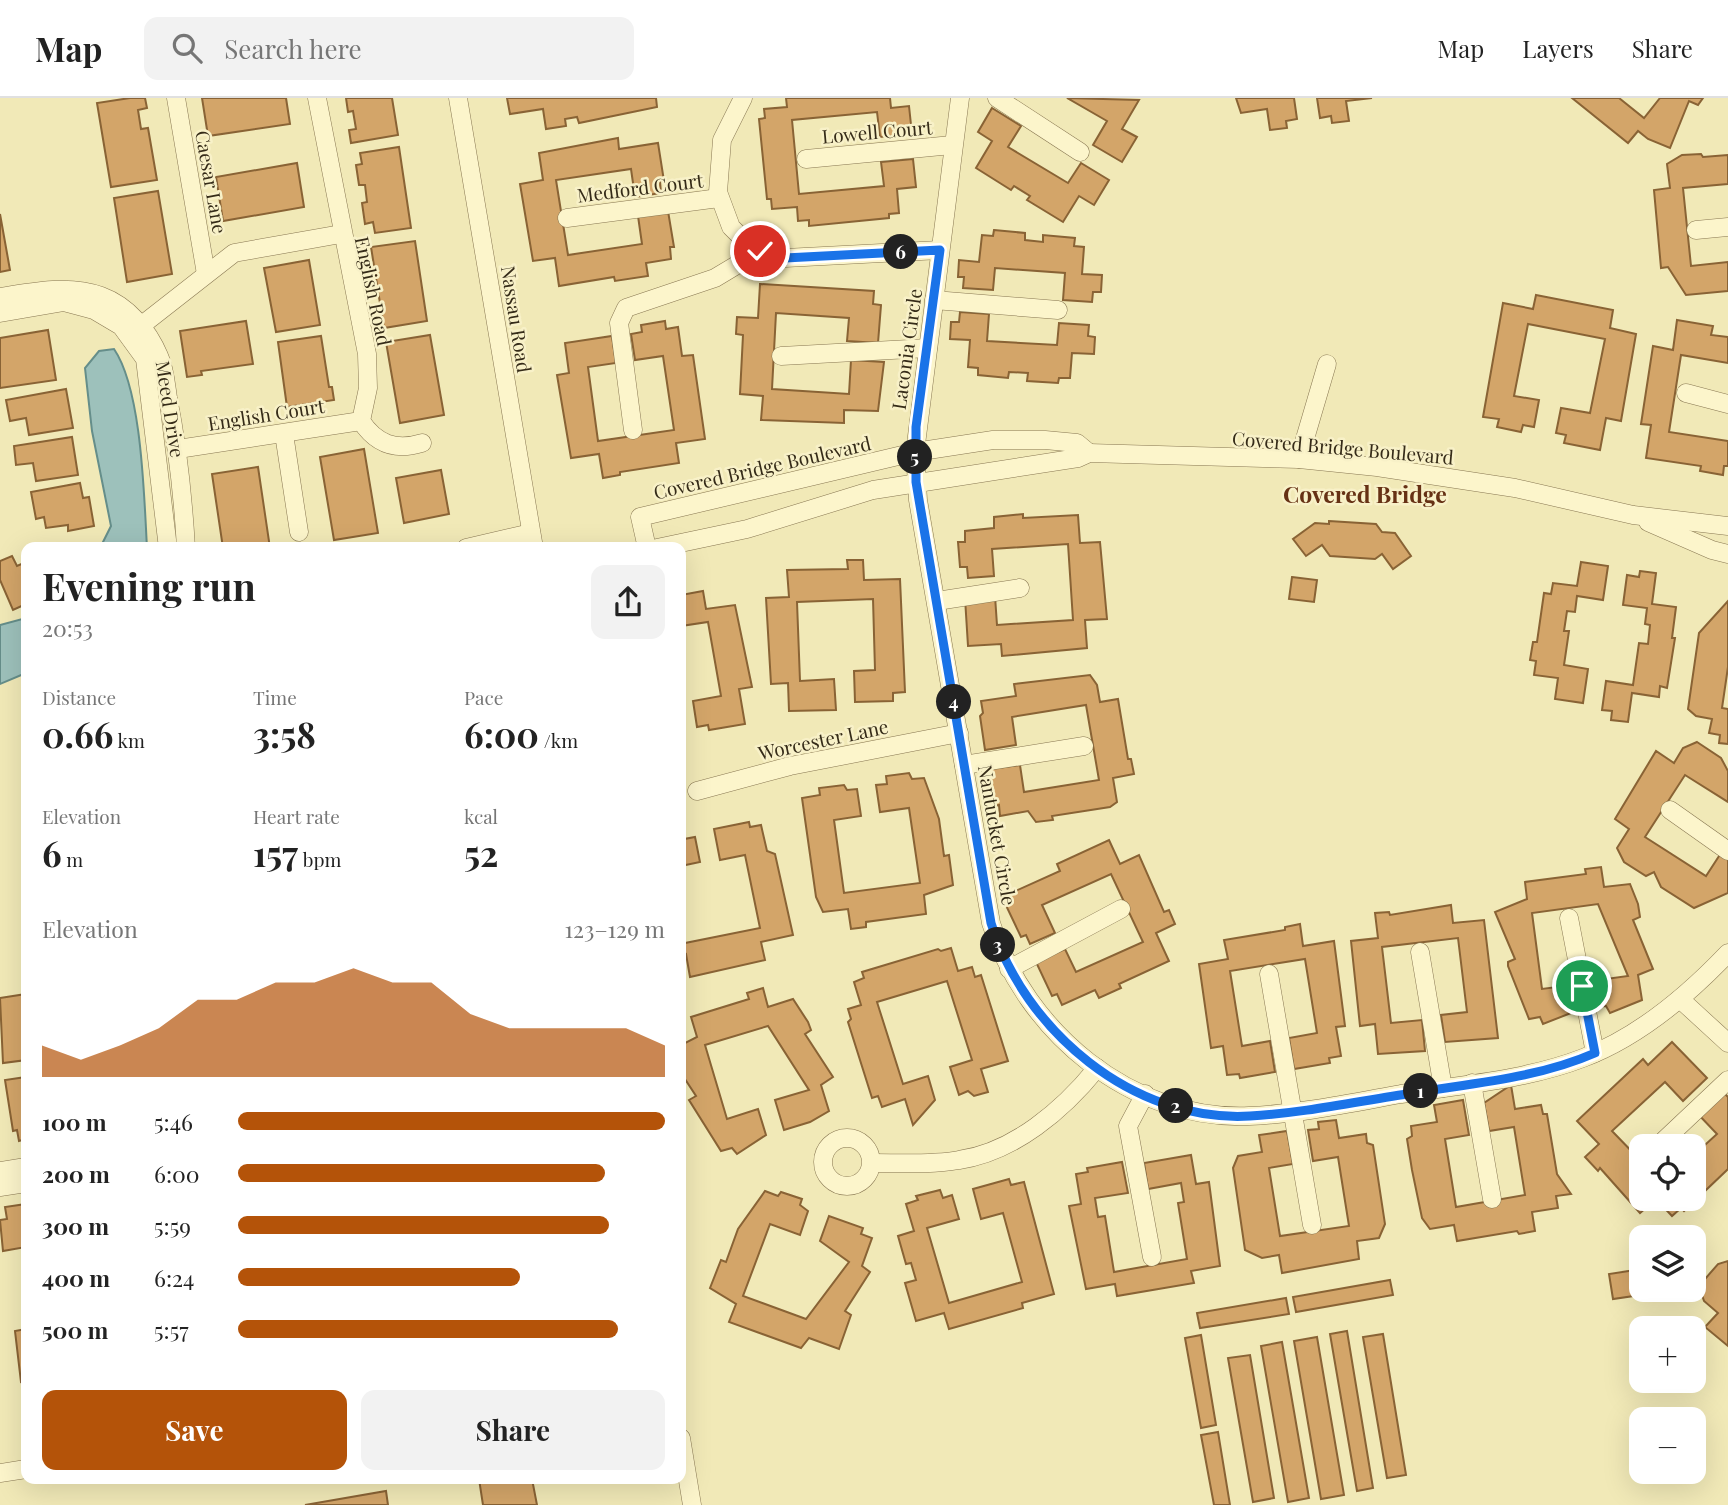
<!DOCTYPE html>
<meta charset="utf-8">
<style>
:root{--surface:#fff;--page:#f2f2f2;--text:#222;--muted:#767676;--line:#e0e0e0;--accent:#b45309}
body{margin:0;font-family:"Playfair Display",serif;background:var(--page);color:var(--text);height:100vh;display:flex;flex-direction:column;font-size:26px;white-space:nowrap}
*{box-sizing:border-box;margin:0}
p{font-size:23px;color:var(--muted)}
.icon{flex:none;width:38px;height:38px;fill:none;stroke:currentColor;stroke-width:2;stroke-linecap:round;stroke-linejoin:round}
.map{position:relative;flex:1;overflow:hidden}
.side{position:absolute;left:21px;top:444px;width:665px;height:942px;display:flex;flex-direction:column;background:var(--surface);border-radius:14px;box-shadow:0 7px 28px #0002}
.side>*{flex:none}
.controls{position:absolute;left:1629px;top:1036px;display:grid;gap:14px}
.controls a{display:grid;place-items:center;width:77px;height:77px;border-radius:14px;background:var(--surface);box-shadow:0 7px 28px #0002;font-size:35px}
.pin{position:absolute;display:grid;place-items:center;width:60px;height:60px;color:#fff;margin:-30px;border:4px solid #fff;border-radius:50%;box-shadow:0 2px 7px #0007}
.km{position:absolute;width:35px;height:35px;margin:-18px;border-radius:50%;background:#222;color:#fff;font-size:19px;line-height:35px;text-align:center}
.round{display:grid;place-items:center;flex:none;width:74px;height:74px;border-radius:14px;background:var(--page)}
.overview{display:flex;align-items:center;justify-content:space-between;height:119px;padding:0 21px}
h1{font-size:38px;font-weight:700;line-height:52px}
.stats{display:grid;grid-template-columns:repeat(3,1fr);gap:10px;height:119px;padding:7px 21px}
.stats div{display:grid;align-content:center}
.stats b{font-size:35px;font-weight:700}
.stats small{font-size:19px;font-weight:400}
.stats p{font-size:19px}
.chart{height:196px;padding:14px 21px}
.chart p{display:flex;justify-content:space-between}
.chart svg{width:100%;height:126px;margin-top:7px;fill:var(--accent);opacity:.7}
.cta{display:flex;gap:14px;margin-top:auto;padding:14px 21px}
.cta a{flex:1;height:80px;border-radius:14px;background:var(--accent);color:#fff;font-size:28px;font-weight:700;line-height:80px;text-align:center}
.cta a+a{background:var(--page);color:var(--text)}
ul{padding:0 21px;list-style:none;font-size:23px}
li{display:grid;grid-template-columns:112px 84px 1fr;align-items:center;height:52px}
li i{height:18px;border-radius:9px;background:var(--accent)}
header{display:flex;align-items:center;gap:42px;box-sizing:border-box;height:98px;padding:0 35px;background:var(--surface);border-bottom:2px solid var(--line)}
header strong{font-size:33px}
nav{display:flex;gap:38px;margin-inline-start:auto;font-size:24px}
.search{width:490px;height:63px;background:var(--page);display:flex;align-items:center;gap:18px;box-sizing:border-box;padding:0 24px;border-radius:14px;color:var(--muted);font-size:26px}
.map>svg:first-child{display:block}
</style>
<header>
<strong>Map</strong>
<div class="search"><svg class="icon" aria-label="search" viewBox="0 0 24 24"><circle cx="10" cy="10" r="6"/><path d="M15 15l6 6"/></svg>Search here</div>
<nav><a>Map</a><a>Layers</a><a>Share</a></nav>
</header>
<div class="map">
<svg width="1728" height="1407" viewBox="0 0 1728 1407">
<rect width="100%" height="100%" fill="#f1e9b7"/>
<g fill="#9dc1bb" stroke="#658e8a" stroke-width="2">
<path d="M114 251C142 292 144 398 147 450H100L111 428 92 333 85 270 99 253Z"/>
<path d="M26 520V575L0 586V527Z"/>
</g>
<g fill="#d3a569" stroke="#896335" stroke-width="2">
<path d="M130 0H145L147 10 138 12 141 31 148 30 157 82 111 89 97 5Z"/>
<path d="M202 0H286L290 26 208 38Z"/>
<path d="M346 0H392L398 37 351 45 349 32 356 31 353 13 348 14Z"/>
<path d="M507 0H656L657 9 579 25 577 19 565 21 566 28 546 31 543 11 510 16Z"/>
<path d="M786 0H890L891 10 909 8 912 36 880 39 877 14 792 22 799 96 884 88 881 64 913 61 916 89 897 91 899 115 889 116V120L809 128V122L798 123 797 109 772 111 771 101H767L759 21 765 20 764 11 787 9Z"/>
<path d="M1067 0 1139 2 1122 31 1137 39 1122 64 1093 47 1107 23Z"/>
<path d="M1236 0H1294L1297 21 1286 23 1287 30 1270 32 1267 11 1241 15Z"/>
<path d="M1317 0H1372L1346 3 1349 23 1332 25 1331 18 1320 20Z"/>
<path d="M1572 0H1619L1644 20 1660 0H1703L1698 7 1689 3 1670 50 1648 41 1638 33 1628 45Z"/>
<path d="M992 10 1021 28 1008 49 1068 85 1081 65 1109 82 1094 107 1079 98 1063 124 1027 102 1030 98 1014 88 1011 92 976 70 992 43 978 34Z"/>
<path d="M618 40 619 51 658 45 664 83H660L661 95 635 99 631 71 556 82 568 157 642 146 638 118 668 113 674 149H670L671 161 646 165 648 178 615 183 614 179 559 188 555 160 533 163 520 86 543 82 539 55Z"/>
<path d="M399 49 411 130 375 135 373 124 365 126 362 105 367 104 365 87H359L356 67 362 66 360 55Z"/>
<path d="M1701 56 1703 59 1728 57V86L1683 90 1691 168 1728 164V193L1686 197 1668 169 1661 170 1654 92 1670 90 1667 66 1682 57Z"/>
<path d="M297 65 304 109 223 123 216 79Z"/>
<path d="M158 93 172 176 127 184 114 100Z"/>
<path d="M0 116 10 172 0 174Z"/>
<path d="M994 132 1025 135V142L1043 144V137L1075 140 1074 148 1084 149 1082 176 1102 177 1101 194H1093L1092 204 1063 202 1065 175 995 170 993 192 963 190 964 179H958L959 162 979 164 982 137 993 138Z"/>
<path d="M415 143 427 223 384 230 371 149Z"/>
<path d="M309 162 320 227 276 234 264 170Z"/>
<path d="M760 186 874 193 873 206 881 207 878 245 847 243 849 220 776 215 772 291 849 296 851 262 884 264 878 313 844 312V325L761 322 763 298 740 296 743 237 736 236 737 219 758 220Z"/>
<path d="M1536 197 1613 212 1610 230 1636 236 1621 323 1606 320 1600 352 1564 345 1566 337 1556 335 1561 310 1590 315 1605 241 1528 226 1514 298 1539 302 1534 329 1523 327 1521 334 1497 329 1499 321 1483 319 1503 205 1533 211Z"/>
<path d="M960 214 989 216 987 243 1057 247 1059 225 1089 227 1088 238 1095 239 1094 256 1072 255 1070 280H1059L1058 285 1027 283 1028 275 1009 274 1008 280 978 277V270L968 269 970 242 950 241 951 224H959Z"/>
<path d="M1677 222 1713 228 1711 237 1728 239V265L1681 257 1669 334 1728 343V368H1724L1723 377 1700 373 1701 368 1646 360 1651 327 1641 326 1653 248 1673 252Z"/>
<path d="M246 223 253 266 201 273 202 277 187 279 180 233Z"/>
<path d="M665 223 666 231 678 229 682 258 693 257 705 341 676 345 679 365 620 374V377L603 380 599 356 571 360 557 277 569 275 565 245 612 238 616 265 588 269 598 343 674 332 663 258 635 262 631 236 642 234 641 227Z"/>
<path d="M48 232 56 282 0 290V240Z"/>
<path d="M430 237 444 317 400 325 386 244Z"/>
<path d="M321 238 329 289H332L334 302 287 309 278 244Z"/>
<path d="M66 291 73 330 29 337 26 320 10 323 6 302Z"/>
<path d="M72 339 78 377 36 383 33 365 16 367 14 348Z"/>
<path d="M364 351 378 435 334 442 320 359Z"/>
<path d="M258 369 270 450H223L212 376Z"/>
<path d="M441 372 449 416 404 425 396 380Z"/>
<path d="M80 385 83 400 89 399 94 428 68 433V427L46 430 44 419 36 421 31 394Z"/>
<path d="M1023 416V420L1078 417 1080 445 1100 444 1107 521 1085 522 1087 550 1002 558 1001 546 968 548 965 500 995 498 997 527 1073 522 1068 446 992 451 994 478 968 480 967 469H960L958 444H965V433L994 430V419Z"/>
<path d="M1329 423 1376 426 1382 434 1395 435 1411 458 1393 471 1382 456 1375 461 1330 458 1322 447 1306 458 1293 441 1315 425 1329 426Z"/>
<path d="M12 458 17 468 26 464V506L13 512 0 482V463Z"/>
<path d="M847 462H863L864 482 900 481 905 594 893 595V603L855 604 854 573 875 572 873 501 797 504 800 583 834 581 836 612 789 613 788 585 771 586 766 500 789 499 787 472 848 471Z"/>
<path d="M1581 464 1608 468 1603 502 1577 498 1575 514 1567 513 1564 533H1569L1564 567 1588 571 1583 605 1555 601 1558 580 1534 577 1536 563 1530 562 1533 544H1537L1544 495 1551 496 1553 485 1577 488Z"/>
<path d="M1640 473 1656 475 1652 506 1676 509 1672 540H1675L1667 590 1660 588 1659 599 1632 595 1628 624 1611 622 1612 613 1602 612 1606 583 1633 587 1639 545 1648 546 1650 527 1645 526 1647 510 1623 507 1627 477 1639 479Z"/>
<path d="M1292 479 1317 482 1314 504 1289 501Z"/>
<path d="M703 493 706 511 735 507 752 589 739 591 745 626 709 632 708 627 697 629 693 603 721 598 708 524 681 528V497Z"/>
<path d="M1728 503V569L1722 610 1728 611V646L1719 645 1720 637 1709 635 1712 621 1696 618 1688 611 1699 535Z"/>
<path d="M1090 577 1097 587 1100 604 1118 601 1128 661H1131L1134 676 1113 680 1117 704 1110 709 1052 718 1053 722 1036 724 1028 713 1000 718 999 707 995 708 989 671 1020 667 1024 694 1099 682 1086 607 1012 619 1016 647 985 652 980 618 983 615 981 603 1016 598 1014 586Z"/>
<path d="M1697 644 1721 660 1728 673V704L1685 677 1645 739 1706 778 1721 755 1728 759V795L1694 810 1661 789 1654 774 1646 778 1624 764 1617 750 1629 731 1615 721 1656 653 1674 665 1683 650Z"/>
<path d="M909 675 912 681 924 680 939 721 944 758 949 757 953 787 924 797 926 816 866 824V829L851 831 848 811 823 814 816 799 802 700 820 697 819 690 844 687 847 692 857 691 861 718 834 722 844 795 920 785 909 710 880 714 876 687 887 686 886 678Z"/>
<path d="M749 724 750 729 761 727 767 753 775 756 793 837 761 844 765 862 690 879 686 856 681 857V822L685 845 760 830 745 757 720 762 714 731Z"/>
<path d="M681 733 684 741 695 739 700 764 681 768Z"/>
<path d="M1109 742 1120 766 1139 757 1164 814 1169 812 1175 826 1156 835 1169 863 1119 886 1121 890 1099 900 1095 892 1062 907 1057 896 1052 898 1036 864 1065 851 1076 874 1143 844 1111 776 1042 807 1055 835 1030 846 1026 837 1021 839 1002 799 1060 773 1057 766Z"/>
<path d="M1601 769 1604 789 1630 786 1638 806 1640 819 1633 822 1653 871 1638 877 1642 902 1610 915 1606 908 1595 909 1591 883 1628 878 1598 806 1532 815 1542 891 1572 887 1576 913 1543 926 1540 919 1529 921 1508 868V864L1515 861 1495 814 1527 801 1525 784 1586 776 1585 771Z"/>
<path d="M1451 807 1453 825 1484 822 1498 940 1445 944 1441 917 1467 914 1458 840 1382 849 1391 925 1422 922 1425 953 1378 956 1375 926 1360 928 1351 843 1378 840 1375 815 1389 814 1390 817Z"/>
<path d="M1300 826 1303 848 1334 843 1345 928 1336 929 1341 958 1329 960 1330 965 1294 971 1289 940 1317 935 1305 861 1230 873 1242 948 1270 943 1275 974 1240 980 1239 976 1227 977 1223 948 1211 950 1199 866 1228 861 1224 842 1285 832V829Z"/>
<path d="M951 850 958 873 972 869 975 879 981 877 1008 963 981 971 988 994 974 998 968 993 959 997 950 969 972 962 947 883 877 904 903 986 928 978 935 1002 913 1027 905 1001 882 1009 878 998 872 1000 848 924 851 921 848 911 861 907 854 884 864 880 862 874 938 851 941 853Z"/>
<path d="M763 890 768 909 793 901 808 924 811 932 805 936 833 979 821 987 829 1013 810 1024 784 1032 775 1002 809 992 768 928 705 947 727 1021 758 1011 766 1037 737 1056 732 1050 721 1053 689 1002 696 998 681 975V947L697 939 691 919 749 901 747 895Z"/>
<path d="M26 896V962L3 965 0 900Z"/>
<path d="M1672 944 1707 980 1683 1003 1665 984 1612 1033 1642 1064V1101H1656L1640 1115 1600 1070 1598 1073 1585 1059 1599 1046 1577 1023 1643 961 1648 967Z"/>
<path d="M26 979V1041L19 1043 17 1032 13 1033 5 982Z"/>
<path d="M1511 987 1515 1011 1541 1007 1543 1016H1547L1557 1076 1571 1096 1556 1098 1558 1110 1532 1114 1535 1133 1519 1136 1517 1133 1457 1143 1454 1127 1430 1131 1422 1120 1412 1072 1407 1041 1412 1038 1411 1028 1437 1024 1434 1007 1463 1002 1469 1037 1445 1041 1456 1109 1525 1097 1514 1029 1489 1033 1484 1005Z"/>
<path d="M1720 991 1728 999V1071L1684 1113 1681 1110 1672 1118 1656 1101H1694V1057L1717 1036 1696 1014Z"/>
<path d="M1336 1022 1339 1040 1366 1036 1367 1045 1373 1047 1385 1126 1379 1140 1357 1143 1359 1161 1282 1175 1279 1157 1262 1160 1245 1152 1233 1070 1238 1058 1262 1054 1259 1037 1287 1033 1293 1066 1269 1070 1280 1138 1349 1128 1338 1059 1313 1063 1308 1032 1319 1031 1318 1024Z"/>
<path d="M1191 1057 1196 1086 1209 1084 1220 1168 1191 1173 1194 1185 1117 1198 1115 1186 1086 1191 1069 1108 1081 1106 1076 1076 1088 1074 1087 1070 1122 1064 1128 1095 1095 1100 1098 1119 1105 1118 1114 1174 1187 1161 1178 1105 1184 1104 1181 1085 1148 1091 1144 1065Z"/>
<path d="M1009 1081 1011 1087 1024 1084 1054 1196 1022 1205 1023 1210 949 1231 944 1215 916 1223 905 1185 916 1182 911 1165 906 1166 898 1138 914 1133 906 1106 918 1102 916 1098 940 1092 943 1100 952 1097 959 1121 927 1130 949 1205 1022 1184 1003 1115 981 1121 973 1091Z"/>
<path d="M765 1093 778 1098 781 1094 802 1101 800 1107 808 1113 800 1137 770 1126 743 1198 806 1221 849 1164 820 1143 829 1118 863 1130 861 1136 872 1140 862 1168 870 1174 845 1213 851 1217 839 1251 809 1240 801 1250 729 1224 736 1206 710 1190 721 1162 726 1164 738 1131Z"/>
<path d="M26 1106V1149L3 1153 0 1122 7 1121 5 1109Z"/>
<path d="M1728 1163V1248L1705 1229 1718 1215 1704 1203 1699 1188 1718 1166Z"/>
<path d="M1642 1171V1192L1661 1194 1613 1201 1609 1176Z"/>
<path d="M1390 1182 1393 1197 1296 1214 1293 1199Z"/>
<path d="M1286 1200 1289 1216 1200 1230 1197 1215Z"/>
<path d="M26 1231V1283L21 1284 15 1233Z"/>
<path d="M1347 1233 1373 1390 1357 1393 1330 1236Z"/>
<path d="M1383 1236 1406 1377 1387 1380 1363 1239Z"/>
<path d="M1201 1237 1216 1327 1201 1330 1185 1240Z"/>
<path d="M1317 1239 1344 1397 1321 1401 1294 1243Z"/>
<path d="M1282 1244 1309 1400 1288 1404 1261 1248Z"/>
<path d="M1250 1257 1274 1400 1253 1404 1228 1260Z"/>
<path d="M1218 1334 1230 1407H1214L1201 1337Z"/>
<path d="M479 1381H532L537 1407H483Z"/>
<path d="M386 1393 388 1407H305Z"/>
</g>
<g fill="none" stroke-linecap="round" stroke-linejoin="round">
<g stroke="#887752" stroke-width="19">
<g id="minor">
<path d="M176 0 206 176"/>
<path d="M317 0 367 256 368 290 361 323C376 346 396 353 422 345"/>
<path d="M458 0 534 450"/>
<path d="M743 0 722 42 718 94 731 129 749 147 785 160 940 152"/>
<path d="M960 0 915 354 918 402 991 825C1025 933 1131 1023 1249 1018 1299 1016 1351 1005 1401 996 1461 987 1526 982 1583 960 1639 939 1687 898 1728 855"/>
<path d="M997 0 1080 54"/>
<path d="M806 61 952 47"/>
<path d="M567 120 719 100"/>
<path d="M1696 132 1728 129"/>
<path d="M0 199C33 194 69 186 101 198 128 208 148 232 159 258 165 271 166 287 168 300 178 350 183 399 186 450"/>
<path d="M934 202 1058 212"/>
<path d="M0 215 64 204 94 212 121 228 145 261 168 450"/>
<path d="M142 227 234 155 341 136"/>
<path d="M781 258 928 250"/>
<path d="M1686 295 1728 306"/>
<path d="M633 332 619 225 626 210 715 180 760 153"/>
<path d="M284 336 299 434"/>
<path d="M178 351 361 323"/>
<path d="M1299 361 1327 266"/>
<path d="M1648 424 1712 452 1728 456"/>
<path d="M466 450 531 435"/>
<path d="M647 450 640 419 915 354 993 342H1045L1077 345 1089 355"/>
<path d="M657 450 747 431 873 392 1078 360 1089 355 1299 361 1377 369 1515 390 1633 417 1728 428"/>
<path d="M937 503 1020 490"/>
<path d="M964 667 1084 648"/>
<path d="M697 693 790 668 959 635"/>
<path d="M1670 712 1728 753"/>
<path d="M1569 820 1595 955"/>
<path d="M1420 854 1443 990"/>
<path d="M1009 871 1121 811"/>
<path d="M1269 876 1312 1127"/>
<path d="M1680 901 1728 945"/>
<path d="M1472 985 1492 1101"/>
<path d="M1145 996 1128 1028 1152 1159"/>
<circle cx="847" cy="1064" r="24"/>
<path d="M1658 1048 1728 982"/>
<path d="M872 1065C900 1065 931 1067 959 1062 1014 1054 1063 1012 1097 970"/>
<path d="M0 1073 26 1069"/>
<path d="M0 1089 26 1085"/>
<path d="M681 1340 692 1407"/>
<path d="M0 1375 26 1371"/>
</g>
</g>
<use href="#minor" stroke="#fcf5cb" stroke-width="18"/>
</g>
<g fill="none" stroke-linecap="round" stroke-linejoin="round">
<g stroke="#fff" stroke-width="14">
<path id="route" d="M760 153 785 160 940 152 916 329V384L991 825C1024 932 1133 1025 1250 1018 1304 1015 1359 1003 1413 995 1474 985 1538 980 1595 955L1582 888"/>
</g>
<use href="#route" stroke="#1a73e8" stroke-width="9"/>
</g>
<g text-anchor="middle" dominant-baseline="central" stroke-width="5" stroke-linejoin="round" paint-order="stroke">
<g font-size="19" fill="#352b18" stroke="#f8f1c8">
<text transform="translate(877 33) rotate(-5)">Lowell Court</text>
<text transform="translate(212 84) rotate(80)">Caesar Lane</text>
<text transform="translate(640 89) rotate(-7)">Medford Court</text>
<text transform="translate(374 193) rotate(78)">English Road</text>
<text transform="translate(517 221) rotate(81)">Nassau Road</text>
<text transform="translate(906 251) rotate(-82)">Laconia Circle</text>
<text transform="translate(171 311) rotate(81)">Meed Drive</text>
<text transform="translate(266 316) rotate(-9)">English Court</text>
<text transform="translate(1343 349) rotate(5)">Covered Bridge Boulevard</text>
<text transform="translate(762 369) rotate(-13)">Covered Bridge Boulevard</text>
<text transform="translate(823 641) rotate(-12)">Worcester Lane</text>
<text transform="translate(998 737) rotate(80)">Nantucket Circle</text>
</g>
<g font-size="23" font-weight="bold" fill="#663114" stroke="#f8f1c8">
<text x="1365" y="395">Covered Bridge</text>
</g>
</g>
</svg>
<div class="controls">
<a><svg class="icon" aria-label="locate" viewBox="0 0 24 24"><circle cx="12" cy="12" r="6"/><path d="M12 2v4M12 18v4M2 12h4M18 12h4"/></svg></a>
<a><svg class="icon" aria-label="layers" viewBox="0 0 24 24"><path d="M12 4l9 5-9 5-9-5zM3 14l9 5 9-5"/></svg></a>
<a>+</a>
<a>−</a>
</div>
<div class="pin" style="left:1582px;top:888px;background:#1e9e55"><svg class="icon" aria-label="arrive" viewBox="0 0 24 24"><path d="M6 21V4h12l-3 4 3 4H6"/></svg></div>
<div class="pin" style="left:760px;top:153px;background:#d93025"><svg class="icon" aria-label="check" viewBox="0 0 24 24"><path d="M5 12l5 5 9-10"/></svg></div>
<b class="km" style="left:1421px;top:993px">1</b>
<b class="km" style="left:1176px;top:1008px">2</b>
<b class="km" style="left:998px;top:847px">3</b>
<b class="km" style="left:954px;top:604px">4</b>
<b class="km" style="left:915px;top:359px">5</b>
<b class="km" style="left:901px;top:154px">6</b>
<section class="side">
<div class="overview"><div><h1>Evening run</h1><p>20:53</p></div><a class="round"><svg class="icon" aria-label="share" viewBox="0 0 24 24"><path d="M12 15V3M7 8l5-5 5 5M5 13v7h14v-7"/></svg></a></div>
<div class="stats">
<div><p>Distance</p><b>0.66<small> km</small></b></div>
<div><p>Time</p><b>3:58</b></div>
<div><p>Pace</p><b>6:00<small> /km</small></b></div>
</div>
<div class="stats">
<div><p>Elevation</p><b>6<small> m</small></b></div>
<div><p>Heart rate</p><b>157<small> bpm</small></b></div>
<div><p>kcal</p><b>52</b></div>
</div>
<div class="chart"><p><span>Elevation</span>123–129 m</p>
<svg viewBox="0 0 160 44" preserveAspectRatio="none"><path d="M0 44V33L10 38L20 33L30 27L40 17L50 17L60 11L70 11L80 6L90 11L100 11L110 22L120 27L130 27L140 27L150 27L160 33V44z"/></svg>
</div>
<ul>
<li><b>100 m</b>5:46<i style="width:100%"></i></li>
<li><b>200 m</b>6:00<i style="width:86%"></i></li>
<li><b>300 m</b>5:59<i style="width:87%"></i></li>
<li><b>400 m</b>6:24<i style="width:66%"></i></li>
<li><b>500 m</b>5:57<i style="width:89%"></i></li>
</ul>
<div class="cta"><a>Save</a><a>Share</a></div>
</section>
</div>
